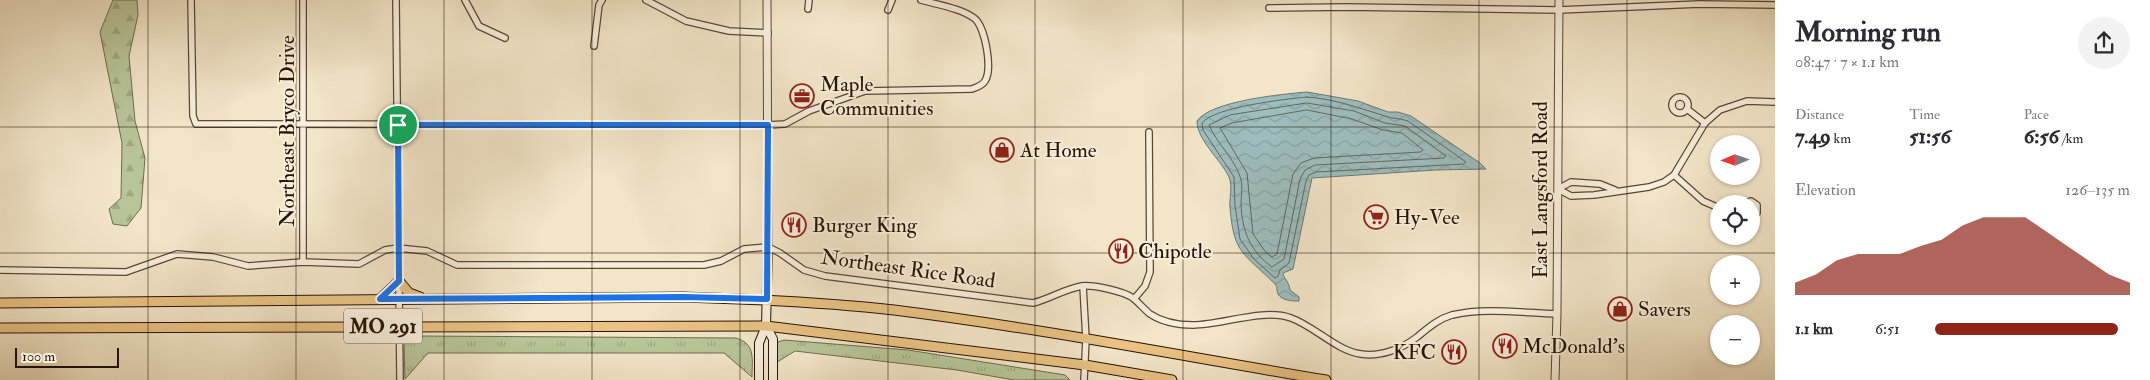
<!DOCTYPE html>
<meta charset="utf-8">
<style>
:root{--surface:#fff;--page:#f2f2f3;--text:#2b2b33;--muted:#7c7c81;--accent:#8f2418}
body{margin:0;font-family:"IM FELL Double Pica",serif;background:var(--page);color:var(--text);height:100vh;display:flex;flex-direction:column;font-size:19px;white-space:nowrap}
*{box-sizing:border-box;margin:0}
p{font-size:16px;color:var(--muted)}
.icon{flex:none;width:28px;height:28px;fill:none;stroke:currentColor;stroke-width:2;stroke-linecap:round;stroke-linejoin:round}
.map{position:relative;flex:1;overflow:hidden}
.details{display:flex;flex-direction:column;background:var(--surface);width:375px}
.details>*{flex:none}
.needle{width:32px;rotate:268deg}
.fabs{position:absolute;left:1710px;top:135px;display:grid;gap:10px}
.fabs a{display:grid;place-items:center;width:50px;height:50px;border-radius:50%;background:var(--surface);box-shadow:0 1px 4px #0004;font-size:25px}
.scale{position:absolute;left:15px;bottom:12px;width:104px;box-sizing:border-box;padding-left:5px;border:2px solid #271403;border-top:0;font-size:14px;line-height:18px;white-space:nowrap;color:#271403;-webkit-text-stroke:4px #f7eedb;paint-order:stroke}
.pin{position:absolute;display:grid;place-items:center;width:42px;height:42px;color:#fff;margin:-21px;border:2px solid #fff;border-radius:50%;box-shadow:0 1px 5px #0007}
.round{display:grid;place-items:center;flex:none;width:52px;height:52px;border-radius:26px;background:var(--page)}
.headline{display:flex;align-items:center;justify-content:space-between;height:85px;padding:0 20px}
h1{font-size:28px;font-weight:700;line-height:38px}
.metrics{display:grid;grid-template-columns:repeat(3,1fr);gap:8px;height:85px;padding:5px 20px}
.metrics div{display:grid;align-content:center}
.metrics b{font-size:21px;font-weight:700}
.metrics small{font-size:14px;font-weight:400}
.metrics p{font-size:14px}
.chart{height:140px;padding:10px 20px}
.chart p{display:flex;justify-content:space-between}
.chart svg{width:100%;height:90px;margin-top:5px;fill:var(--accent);opacity:.7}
ul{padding:0 20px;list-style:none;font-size:16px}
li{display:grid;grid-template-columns:80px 60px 1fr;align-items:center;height:38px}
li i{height:12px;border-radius:6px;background:var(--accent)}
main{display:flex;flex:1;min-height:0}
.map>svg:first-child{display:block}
</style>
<main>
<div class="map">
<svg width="1775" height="380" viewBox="0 0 1775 380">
<defs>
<pattern id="grass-tufts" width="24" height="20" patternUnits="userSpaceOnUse" patternTransform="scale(1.25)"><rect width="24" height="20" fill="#b7c599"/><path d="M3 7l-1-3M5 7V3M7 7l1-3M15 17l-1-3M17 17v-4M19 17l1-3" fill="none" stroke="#9da882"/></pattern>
<pattern id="forest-firs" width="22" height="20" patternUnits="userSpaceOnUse" patternTransform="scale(1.25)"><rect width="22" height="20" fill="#b7c599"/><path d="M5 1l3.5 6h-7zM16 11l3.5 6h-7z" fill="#9da882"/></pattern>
<pattern id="water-waves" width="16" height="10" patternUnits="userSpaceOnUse" patternTransform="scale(1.25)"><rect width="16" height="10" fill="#9dbdbe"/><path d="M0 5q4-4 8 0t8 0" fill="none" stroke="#87a2a2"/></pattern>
</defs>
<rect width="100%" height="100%" fill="#f2e5c8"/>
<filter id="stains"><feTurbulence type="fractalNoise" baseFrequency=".004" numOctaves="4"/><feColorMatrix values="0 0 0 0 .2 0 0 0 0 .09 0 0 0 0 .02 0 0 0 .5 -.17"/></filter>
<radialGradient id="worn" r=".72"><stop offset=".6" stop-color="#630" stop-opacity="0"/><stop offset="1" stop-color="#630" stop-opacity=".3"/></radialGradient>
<g fill="url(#grass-tufts)" stroke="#6f6c4e">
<path d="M417 336 736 338C756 344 752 359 752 377L724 353H428L405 379 404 346 410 337Z"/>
<path d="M784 340 908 350 1065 375 1070 380H1014L957 370 795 351 774 364 775 348 778 342Z"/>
</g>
<path fill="url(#forest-firs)" stroke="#6f6c4e" d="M113 0H137L138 15 129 56 135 121 145 158 141 208 127 226 113 224 109 209 121 198 122 143 100 32Z"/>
<path fill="url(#water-waves)" stroke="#6e7973" d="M1307 92 1358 101 1388 112H1398L1411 116 1480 163 1486 169 1436 170 1312 178 1293 269 1283 273C1283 278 1289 281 1290 290L1299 297V301C1293 301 1282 301 1278 294 1276 290 1278 287 1275 284 1244 253 1234 255 1230 208 1229 198 1233 187 1229 177 1221 160 1197 140 1197 121 1210 101 1283 94 1307 92Z"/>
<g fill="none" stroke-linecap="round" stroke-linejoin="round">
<g stroke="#626860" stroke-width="1">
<path d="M1307 97C1335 99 1359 108 1385 116 1392 119 1400 118 1408 121L1466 162 1464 164 1316 172 1309 175 1306 181 1289 263 1280 270 1278 276 1275 278 1254 259 1240 239 1235 206 1234 177 1203 130 1202 123C1214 107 1286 99 1307 97Z"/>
<path d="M1307 103 1354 111 1385 123 1405 126 1446 156 1444 158 1315 165 1305 170 1300 179 1284 259 1272 267C1250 251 1242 231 1241 204 1241 194 1244 184 1239 174 1232 156 1216 142 1209 125L1230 115Z"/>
<path d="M1307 110 1352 119 1383 130 1402 133 1423 150 1421 152 1314 158 1301 163 1293 174 1277 254 1272 257 1264 250 1253 234 1247 173 1220 128 1232 123Z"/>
</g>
<g stroke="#5a4834" stroke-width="8">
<g id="minor">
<path d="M191 0 193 116 196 124 768 125 785 124 809 111 865 91 972 89C977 87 982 86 985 81 993 69 985 26 974 18 960 8 938 5 921 0"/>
<path d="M396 0 400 380"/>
<path d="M465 0 479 26 505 38"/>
<path d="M646 0 686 21 729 31 768 33"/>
<path d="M1269 8 1346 7 1559 10 1700 4 1775 5"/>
<path d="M808 9 809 0"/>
<path d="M888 10 892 0"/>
<path d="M594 46 599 5 602 0"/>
<circle cx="1680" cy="105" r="8"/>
<path d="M1687 109 1705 123"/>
<path d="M1674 175 1703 201 1719 208"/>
<path d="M1558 189 1571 196 1594 195 1649 187 1664 182 1674 175 1705 123 1720 110 1747 101 1775 102"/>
<path d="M1558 189 1571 182 1600 184 1615 190"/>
<path d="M1744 204 1751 201 1757 205V213L1751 216"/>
<path d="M303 262V0"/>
<path d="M0 270 126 272 177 254 213 257 248 266 303 262 359 264 385 250 398 248 427 251 457 265H704L721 261 744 249 768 247 780 253 804 270 825 276 1033 303C1050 299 1064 289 1082 286 1094 285 1123 291 1133 298 1139 303 1144 309 1150 314 1162 322 1179 325 1193 325 1222 325 1263 308 1291 318 1314 326 1337 351 1361 354 1380 357 1402 349 1417 337 1428 328 1438 319 1452 315 1485 307 1523 313 1557 314"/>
<path d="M1083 286 1086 339 1084 380"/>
<path d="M1134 299 1145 286 1150 272 1149 132"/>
</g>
</g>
<g stroke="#5a4834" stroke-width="9">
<g id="tertiary">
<path d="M767 0 768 247"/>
<path d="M1555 380 1557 314 1559 0"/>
</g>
</g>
<g stroke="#271403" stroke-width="10">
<g id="secondary">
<path d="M766 326 773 339V380"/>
<path d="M759 380V343L766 326 768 247"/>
</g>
</g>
<g stroke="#271403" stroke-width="11">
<g id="primary">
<path d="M380 299 399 281 409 293 420 297"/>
<path d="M0 303 683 297C753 299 824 302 894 310 1039 328 1182 356 1326 380"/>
<path d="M0 328 766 326 1085 365 1172 380"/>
</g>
</g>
<use href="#minor" stroke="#f7eedb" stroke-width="5.5"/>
<use href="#tertiary" stroke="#f7eedb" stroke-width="7"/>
<use href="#secondary" stroke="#f7eedb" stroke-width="8"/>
<use href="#primary" stroke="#e9c284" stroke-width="9"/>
</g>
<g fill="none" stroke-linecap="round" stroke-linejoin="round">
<g stroke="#fff" stroke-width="10">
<path id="route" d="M398 125H768L767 299 683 297 380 299 399 281Z"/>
</g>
<use href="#route" stroke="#1a73e8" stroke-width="6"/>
</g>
<path fill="none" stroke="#271403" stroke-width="1" stroke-opacity="0.55" d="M148 0V380M296 0V380M444 0V380M592 0V380M740 0V380M888 0V380M1035 0V380M1183 0V380M1331 0V380M1479 0V380M1627 0V380M0 127H1775M0 253H1775"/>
<defs>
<g id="office-ring" transform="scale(1.25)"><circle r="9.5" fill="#f7eedb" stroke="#8f2418" stroke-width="1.5"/><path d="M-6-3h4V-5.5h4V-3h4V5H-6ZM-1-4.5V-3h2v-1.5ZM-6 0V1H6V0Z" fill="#8f2418"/></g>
<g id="shop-ring" transform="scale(1.25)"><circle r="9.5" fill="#f7eedb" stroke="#8f2418" stroke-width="1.5"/><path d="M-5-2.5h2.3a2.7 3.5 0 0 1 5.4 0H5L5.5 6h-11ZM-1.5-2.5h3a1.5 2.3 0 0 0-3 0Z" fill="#8f2418"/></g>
<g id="supermarket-ring" transform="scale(1.25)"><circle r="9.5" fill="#f7eedb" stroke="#8f2418" stroke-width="1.5"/><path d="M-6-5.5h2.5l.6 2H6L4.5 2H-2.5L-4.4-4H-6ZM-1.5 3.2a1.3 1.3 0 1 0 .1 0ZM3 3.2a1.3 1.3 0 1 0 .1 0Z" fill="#8f2418"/></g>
<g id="restaurant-ring" transform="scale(1.25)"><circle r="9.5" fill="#f7eedb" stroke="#8f2418" stroke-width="1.5"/><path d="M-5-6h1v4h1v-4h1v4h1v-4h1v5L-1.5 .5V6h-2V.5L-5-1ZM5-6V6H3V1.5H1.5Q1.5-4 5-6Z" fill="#8f2418"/></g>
</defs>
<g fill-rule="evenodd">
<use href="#office-ring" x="802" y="96"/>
<use href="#shop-ring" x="1002" y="150"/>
<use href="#supermarket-ring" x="1376" y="217"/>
<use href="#restaurant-ring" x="794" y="225"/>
<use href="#restaurant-ring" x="1121" y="251"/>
<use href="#shop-ring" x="1620" y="309"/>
<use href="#restaurant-ring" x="1505" y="346"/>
<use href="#restaurant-ring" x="1454" y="352"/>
</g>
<g text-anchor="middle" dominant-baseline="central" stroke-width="4" stroke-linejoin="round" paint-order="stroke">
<rect fill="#f7eedb" stroke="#655544" stroke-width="1" x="344" y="308.5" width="78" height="35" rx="4"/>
<g font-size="20" font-weight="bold" fill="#271403">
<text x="383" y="326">MO 291</text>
</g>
<g font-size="21" fill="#271403" stroke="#f7eedb" text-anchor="start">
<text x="820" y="84">Maple<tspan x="820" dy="24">Communities</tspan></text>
<text x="1020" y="150">At Home</text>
<text x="1394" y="217">Hy-Vee</text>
<text x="812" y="225">Burger King</text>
<text x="1138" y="251">Chipotle</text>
<text x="1638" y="309">Savers</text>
<text x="1522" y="346">McDonald's</text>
<text x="1436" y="352" text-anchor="end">KFC</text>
</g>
<g font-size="21" fill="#271403" stroke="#f7eedb">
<text transform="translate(287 131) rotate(-90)">Northeast Bryco Drive</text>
<text transform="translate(1540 190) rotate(-90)">East Langsford Road</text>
<text transform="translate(908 269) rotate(8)">Northeast Rice Road</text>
</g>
</g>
<rect width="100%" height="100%" filter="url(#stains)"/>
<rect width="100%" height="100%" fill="url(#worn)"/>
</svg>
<div class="fabs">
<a><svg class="needle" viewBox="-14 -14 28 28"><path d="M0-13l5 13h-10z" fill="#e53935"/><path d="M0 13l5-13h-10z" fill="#7c7c81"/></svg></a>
<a><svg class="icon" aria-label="locate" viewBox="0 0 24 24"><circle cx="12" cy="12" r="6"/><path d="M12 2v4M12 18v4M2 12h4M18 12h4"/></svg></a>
<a>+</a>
<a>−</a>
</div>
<div class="scale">100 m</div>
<div class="pin" style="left:398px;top:125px;background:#1e9e55"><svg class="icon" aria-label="arrive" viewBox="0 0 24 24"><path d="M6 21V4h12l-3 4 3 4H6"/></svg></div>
</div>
<section class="details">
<div class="headline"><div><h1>Morning run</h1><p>08:47 · 7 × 1.1 km</p></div><a class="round"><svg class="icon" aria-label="share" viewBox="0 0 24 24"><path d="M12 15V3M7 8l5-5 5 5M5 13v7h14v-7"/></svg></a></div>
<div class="metrics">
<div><p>Distance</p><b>7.49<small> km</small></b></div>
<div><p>Time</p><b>51:56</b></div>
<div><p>Pace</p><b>6:56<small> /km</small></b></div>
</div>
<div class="chart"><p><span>Elevation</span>126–135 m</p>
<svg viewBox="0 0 160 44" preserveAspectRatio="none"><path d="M0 44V38L10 34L20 27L30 24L40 24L50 24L60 20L70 17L80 10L90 6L100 6L110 6L120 13L130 20L140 27L150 34L160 38V44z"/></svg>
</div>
<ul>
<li><b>1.1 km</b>6:51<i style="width:94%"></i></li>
</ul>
</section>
</main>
